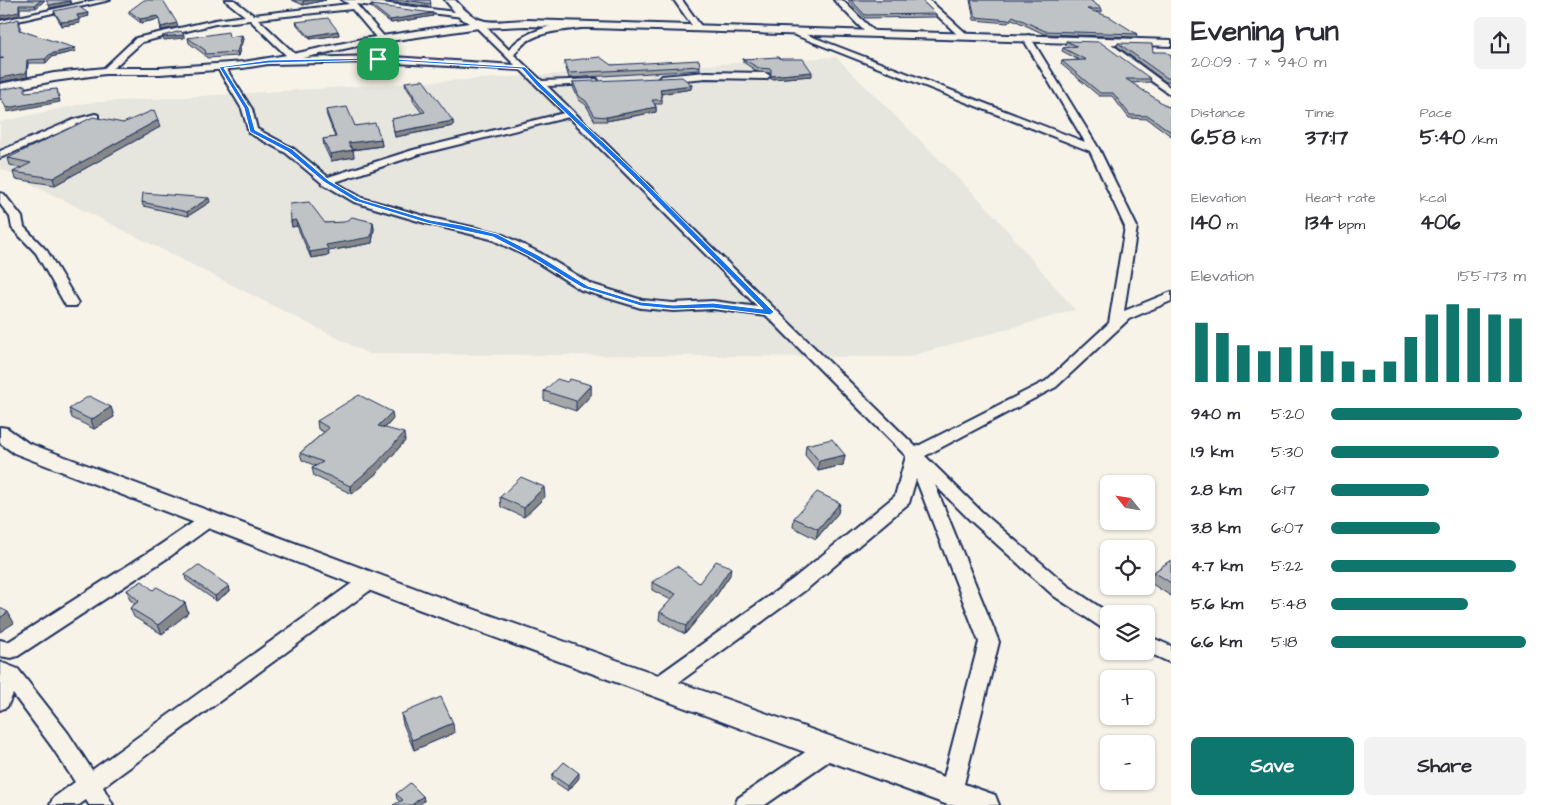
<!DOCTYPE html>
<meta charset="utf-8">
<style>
:root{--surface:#fff;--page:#f2f2f3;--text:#2b2b33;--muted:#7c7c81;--accent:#0f766e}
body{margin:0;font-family:"Architects Daughter",sans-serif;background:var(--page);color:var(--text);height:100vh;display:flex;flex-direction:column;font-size:19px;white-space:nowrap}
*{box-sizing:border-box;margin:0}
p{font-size:16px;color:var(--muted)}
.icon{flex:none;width:28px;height:28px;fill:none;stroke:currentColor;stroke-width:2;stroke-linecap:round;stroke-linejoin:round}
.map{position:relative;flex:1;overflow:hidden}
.details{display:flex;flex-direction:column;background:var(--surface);width:375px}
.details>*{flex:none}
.needle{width:32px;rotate:300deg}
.buttons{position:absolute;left:1100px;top:475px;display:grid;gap:10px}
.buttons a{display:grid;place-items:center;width:55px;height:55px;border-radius:8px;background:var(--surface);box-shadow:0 1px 4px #0004;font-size:25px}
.pin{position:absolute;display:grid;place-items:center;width:42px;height:42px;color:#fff;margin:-21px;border-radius:10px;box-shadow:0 2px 8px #0006}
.round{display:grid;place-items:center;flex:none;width:52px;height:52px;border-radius:8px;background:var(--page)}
.summary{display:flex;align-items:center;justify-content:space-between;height:85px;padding:0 20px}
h1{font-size:28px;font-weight:700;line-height:38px}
.figures{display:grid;grid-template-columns:repeat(3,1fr);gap:8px;height:85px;padding:5px 20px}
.figures div{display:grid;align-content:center}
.figures b{font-size:21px;font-weight:700}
.figures small{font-size:14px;font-weight:400}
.figures p{font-size:14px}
.chart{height:140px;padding:10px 20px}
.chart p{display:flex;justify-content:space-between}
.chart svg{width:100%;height:90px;margin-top:5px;stroke:var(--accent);stroke-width:6}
.button{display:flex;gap:10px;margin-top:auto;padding:10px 20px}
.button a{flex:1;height:58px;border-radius:8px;background:var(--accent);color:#fff;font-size:20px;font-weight:700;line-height:58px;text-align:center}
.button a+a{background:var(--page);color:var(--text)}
ul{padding:0 20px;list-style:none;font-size:16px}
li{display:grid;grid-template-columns:80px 60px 1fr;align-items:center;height:38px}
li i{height:12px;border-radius:6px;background:var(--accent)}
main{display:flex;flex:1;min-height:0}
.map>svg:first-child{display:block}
</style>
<main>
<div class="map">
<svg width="1171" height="805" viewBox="0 0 1171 805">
<rect width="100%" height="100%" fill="#f7f3e8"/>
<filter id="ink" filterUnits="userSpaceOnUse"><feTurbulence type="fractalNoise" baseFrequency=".02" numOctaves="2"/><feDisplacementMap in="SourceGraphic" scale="10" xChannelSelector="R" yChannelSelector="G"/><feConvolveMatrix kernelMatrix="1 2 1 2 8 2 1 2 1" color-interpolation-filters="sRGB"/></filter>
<g filter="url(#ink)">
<path fill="#e6e5de" d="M836 57 989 209 1075 310 907 357 369 354 0 168V122L86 103Z"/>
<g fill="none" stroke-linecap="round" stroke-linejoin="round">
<g stroke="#1b2f5e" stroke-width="4">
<g id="street">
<path d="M96 0H110L0 25V21Z"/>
<path d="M225 0H234L253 15 349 4 342 0H358L463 13 467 15 463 17 356 4 386 39 382 41H379L352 9 258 19 296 55 297 58 378 56 515 65 476 27V23H482L509 50C522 30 565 20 587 23V27C561 32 530 29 514 55L542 81 597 79 598 81 594 84 547 86 916 447 1046 381 1109 323 1125 227 1090 151 785 31 792 29 1085 142 1022 37 1029 35 1099 149 1137 227 1124 311 1171 292V301L1129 319 1056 387 925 456 982 512 1068 586 1110 614 1109 630 1102 628 1054 596 970 520 935 485 999 642 962 792 959 799 951 802 943 799 940 792 979 642 916 479 909 503 807 589 664 693 657 695 650 693 647 687 650 681 793 579 895 496 906 456 767 316 713 309 673 311 641 308 581 290 532 259 491 239 425 223 354 202 322 183 286 153 249 133 242 109 217 67 221 64 225 67 252 109 257 129 294 149 328 177 413 150 564 113 521 70 378 62 269 64 265 61 266 59 289 58 250 20 215 24 142 42 108 73 101 71 136 38 215 20 245 16ZM569 117 758 307 713 301 673 303 642 300 591 284 540 253 499 233 431 218 362 198 335 182 420 154Z"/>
<path d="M674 0H682L703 29 702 31H696Z"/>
<path d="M834 0H842L874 31V35H868Z"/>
<path d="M921 0H929L967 34V38H961Z"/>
<path d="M1097 38H1103L1171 88V95L1097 42Z"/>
<path d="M706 72 766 73 770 76 766 79 706 78 662 82 658 79 662 76Z"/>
<path d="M95 114 98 115V119L79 124 0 158V151L73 120Z"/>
<path d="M0 193 4 194 22 217 24 227 47 251 78 303 76 306H66L36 253 12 228 10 217 0 204Z"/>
<path d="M207 515 213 517 216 521 213 525 172 555 18 656 11 658 0 656V640L8 642 160 545 201 517Z"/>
<path d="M369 574 376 576 378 581 376 586 103 787 113 805H89L86 800 79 805H50L53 798 75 782 52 747 13 694 7 707 0 710V662L18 669 68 733 92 770 362 576Z"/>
<path d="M1146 635 1171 646V663L1145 651Z"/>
<path d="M828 740 836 742 839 749 836 756 765 805H735L738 798 820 742Z"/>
</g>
</g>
<g stroke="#1b2f5e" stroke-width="4">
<g id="secondary">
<path d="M445 0H455C481 29 491 21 526 20L1171 40V46L526 26 479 28 362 45 293 60 243 68 160 74H105L54 81 0 92V84L54 73 105 68H160L243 62 293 54 362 39 469 23 459 17Z"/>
<path d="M0 427 7 428 28 443 428 593 995 795 999 805H948L410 606 14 453 0 443Z"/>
</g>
</g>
<use href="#street" fill="#f7f3e8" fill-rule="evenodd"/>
<use href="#secondary" fill="#f7f3e8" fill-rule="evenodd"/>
</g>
<g fill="#a5a8a9" stroke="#1b2f5e">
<path d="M0 0H45L36 8H20V15Z"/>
<path d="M292 0H326L303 5Z"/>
<path d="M381 0H430L431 7Z"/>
<path d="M848 0H921L936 14V17L865 18Z"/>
<path d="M970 0H1090L1102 9V12H1096L1137 34 1136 37 1044 34 1012 19 1008 23 974 20Z"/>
<path d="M371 5 433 16 391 23 372 8Z"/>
<path d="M54 11 89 16 78 18 80 23 62 26 55 14Z"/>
<path d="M129 11 177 23 178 27 161 30 159 19 141 23 129 14Z"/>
<path d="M20 22V30L76 51 51 57 46 63H28L27 77 0 82V24Z"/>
<path d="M296 22 338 31 339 35 310 39 297 25Z"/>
<path d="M229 37 243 39 238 56 207 58 205 55 189 43 188 38Z"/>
<path d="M1066 41 1151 79 1150 82 1131 83 1168 107 1171 106V136L1148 119 1129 118 1112 96H1099L1061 64 1062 61 1079 60 1062 51 1063 48 1070 47 1065 45Z"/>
<path d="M1118 43 1153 52 1171 55V82H1166L1117 46Z"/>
<path d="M743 59H781L812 76 771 79 770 73 758 72 743 62Z"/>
<path d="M565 61 611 65 700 66V70L569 78 565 65Z"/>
<path d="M405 82 453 121V126L395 137 392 119 422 113 413 101V97L406 87Z"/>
<path d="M573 82 691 89 661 94 662 100V104H655L656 107V112L606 121H595L586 105 579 100 573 87Z"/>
<path d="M326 110 381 139 382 146 353 150 354 157 331 161 324 146 323 139 335 137 327 116Z"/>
<path d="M123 123 160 127 55 185 15 179 13 172 22 168 10 165 8 158Z"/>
<path d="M142 202H210L188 216 143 206Z"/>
<path d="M291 221 325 223 373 222 374 229 372 243 328 251 329 255 311 258 297 226 292 227Z"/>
<path d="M567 382 591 385V395L576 411 544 400V391Z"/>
<path d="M111 407 114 417 94 429 72 418 69 409Z"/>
<path d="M393 419 385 428 405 441 378 472 352 494 314 476 312 468 316 466 302 460 300 453 324 432 318 429 317 421Z"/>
<path d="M806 445 845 455 843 465 818 471 805 455Z"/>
<path d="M500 497H545L524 517 501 507Z"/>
<path d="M840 503 838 513 816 539 793 527 794 518Z"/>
<path d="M1171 560V596L1149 582 1154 572Z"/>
<path d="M185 575 229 586 230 591 216 601 186 580Z"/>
<path d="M730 575 714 599 685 634 659 620 660 612 671 600 652 590V582L699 583Z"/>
<path d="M127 590H153L185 603 188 613 162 634 134 617 130 608 135 604 130 600Z"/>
<path d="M401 714 454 733 414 750 403 724Z"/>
<path d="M552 775 579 778 568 791 552 780Z"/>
<path d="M396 794 423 796 424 801 400 802 397 799Z"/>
</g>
<g fill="#86888a" stroke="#1b2f5e">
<path d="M41 0H45L36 8 35 5Z"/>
<path d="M310 0H326L303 5V1Z"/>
<path d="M70 1 71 4 50 8 49 5Z"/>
<path d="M19 5 20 15 0 19V16Z"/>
<path d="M88 13 89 16 78 19 77 15Z"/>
<path d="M433 13V16L391 23 390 20Z"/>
<path d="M158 16 159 19 141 23 140 19Z"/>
<path d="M79 20 80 23 62 26 61 22Z"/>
<path d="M177 23 178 27 161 30V27Z"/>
<path d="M338 31 339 35 310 39 309 36Z"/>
<path d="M184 35V38L164 40 163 37Z"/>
<path d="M242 35 243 39 238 56 237 52Z"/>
<path d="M75 48 76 51 51 57 46 63 45 59 50 54Z"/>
<path d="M27 60 28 63 27 77 0 82V78Z"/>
<path d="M812 72V76L771 79V76Z"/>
<path d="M692 85 691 89 660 94V89Z"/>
<path d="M57 89 60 102 7 112 6 108Z"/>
<path d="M656 107V112L606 121 607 117Z"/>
<path d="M158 120 160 127 55 185 53 178Z"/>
<path d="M453 121V126L395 137 394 132Z"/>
<path d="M381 139 382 146 349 150 348 143Z"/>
<path d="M353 150 354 157 331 161 330 154Z"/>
<path d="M209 198 210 202 188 216 187 212Z"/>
<path d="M296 220 297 226 292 227 291 221Z"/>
<path d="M373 222 374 229 372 243 328 251 329 255 311 258 310 252 326 245Z"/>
<path d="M591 385V395L576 411V401Z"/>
<path d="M111 407 114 417 94 429 91 420Z"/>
<path d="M392 412 393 419 379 434 378 426Z"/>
<path d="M404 433 405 441 378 472 352 494 350 486Z"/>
<path d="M845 455 843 465 818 471 819 461Z"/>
<path d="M544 487 545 497 524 517V508Z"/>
<path d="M840 503 838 513 816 539 818 529Z"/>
<path d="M731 567 730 575 714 599 685 634 686 626Z"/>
<path d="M229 586 230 591 216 601 215 596Z"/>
<path d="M185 603 188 613 162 634 158 625Z"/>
<path d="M8 612 14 623 0 632V618Z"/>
<path d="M453 723 454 733 414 750 412 740Z"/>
<path d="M579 773V778L568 791V786Z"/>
<path d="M423 796 424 801 419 805H412Z"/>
</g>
<g fill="#c0c3c5" stroke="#1b2f5e">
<path d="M0 0H41L35 5H19V12L0 16Z"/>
<path d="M46 0H70V1L49 5Z"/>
<path d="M144 0H163L177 23 161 27 158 16 140 19 129 11Z"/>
<path d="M406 0H430L431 4Z"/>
<path d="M851 0H921L936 14 865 15Z"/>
<path d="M971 0H1090L1102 9H1087L1110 17 1137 34 1045 31 1013 16 1009 20 975 17Z"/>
<path d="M371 5 433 13 390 20Z"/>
<path d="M78 6 88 13 77 15 79 20 61 22 54 11Z"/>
<path d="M328 18 338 31 309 36 296 22Z"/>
<path d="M19 19V30L75 48 50 54 45 59 27 60 26 73 0 78V59L4 58H0V24Z"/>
<path d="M181 31 184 35 163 37 162 36Z"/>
<path d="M228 32 229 37 242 35 237 52 206 54 205 50 188 38Z"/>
<path d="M1066 41 1100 42 1151 79H1126L1168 107 1171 106V132L1149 116 1130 115 1113 93H1100L1062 61 1086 60 1063 48 1077 46Z"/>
<path d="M1118 43 1152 44 1153 52H1166L1171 55V78H1167Z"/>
<path d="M600 57 611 65 699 60 700 66 569 73 565 61Z"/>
<path d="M779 57 781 59H803L812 72 771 76V69L759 68 743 59Z"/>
<path d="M682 77 692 85 660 89 662 100H652L656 107 607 117 595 116 586 101 579 96 573 82Z"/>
<path d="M423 80 453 121 394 132 392 119 425 112 413 96H414L405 82Z"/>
<path d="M25 85V92L57 89 59 99 6 108 2 99 0 100V90Z"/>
<path d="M347 107 355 126 375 123 381 139 348 143 353 150 330 154 323 139 336 137 326 110Z"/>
<path d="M154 110 158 120 53 178 13 172 31 163 8 158 93 117 123 123Z"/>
<path d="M143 193 209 198 187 212 142 202Z"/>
<path d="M309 202 325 223 344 222 352 217 373 222 371 237 326 245 328 249 310 252 296 220 291 221 290 204Z"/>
<path d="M557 379 567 382 570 379 591 385 576 401 544 391Z"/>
<path d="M359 395 392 412 378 426 404 433 376 464 350 486 312 468 323 462 300 453 329 428 317 421Z"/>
<path d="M89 396 111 407 91 420 69 409Z"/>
<path d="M832 439 845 455 819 461 806 445Z"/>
<path d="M521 477 544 487 524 508 500 497Z"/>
<path d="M817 492 840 503 818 529 794 518Z"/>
<path d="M1171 560V583L1154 572Z"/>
<path d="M716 561 731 567 715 591 686 626 660 612 676 594 652 582 677 566 699 583Z"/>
<path d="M198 565 229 586 215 596 185 575Z"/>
<path d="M142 581 153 590 157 587 185 603 158 625 130 608 139 601 127 590Z"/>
<path d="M0 608 8 612 0 618Z"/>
<path d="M441 697 453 723 412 740 401 714Z"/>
<path d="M564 762 579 773 568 786 552 775Z"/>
<path d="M410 783 423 796 412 805H393L403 800 396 794Z"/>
</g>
</g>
<path fill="#1a73e8" stroke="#fff" fill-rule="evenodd" d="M378 58 525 67 539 82 636 173 774 312 770 315 713 308 673 309 641 306 583 288 533 258 493 237 427 223 355 201 324 182 288 152 250 132 244 108 219 67 269 60ZM378 60 522 69 536 85 632 176 763 309 713 303 673 305 641 302 588 286 538 255 497 234 461 225 430 220 360 199 328 180 292 149 255 130 249 108 224 68 269 63Z"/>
</svg>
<div class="buttons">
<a><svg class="needle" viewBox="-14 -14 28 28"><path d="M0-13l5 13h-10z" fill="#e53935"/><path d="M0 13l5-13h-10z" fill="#7c7c81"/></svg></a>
<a><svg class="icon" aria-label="locate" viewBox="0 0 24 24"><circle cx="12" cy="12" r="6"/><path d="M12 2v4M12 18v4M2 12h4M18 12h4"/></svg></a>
<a><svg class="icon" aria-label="layers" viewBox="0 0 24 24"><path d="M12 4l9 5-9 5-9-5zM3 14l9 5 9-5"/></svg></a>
<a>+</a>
<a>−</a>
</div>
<div class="pin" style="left:378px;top:59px;background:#1e9e55"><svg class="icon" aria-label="arrive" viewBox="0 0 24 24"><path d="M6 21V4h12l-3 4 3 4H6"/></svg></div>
</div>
<section class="details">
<div class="summary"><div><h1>Evening run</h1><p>20:09 · 7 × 940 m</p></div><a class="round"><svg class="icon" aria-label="share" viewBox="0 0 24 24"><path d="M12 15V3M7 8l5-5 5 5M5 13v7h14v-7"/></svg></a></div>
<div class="figures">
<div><p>Distance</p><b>6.58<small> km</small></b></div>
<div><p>Time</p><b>37:17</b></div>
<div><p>Pace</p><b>5:40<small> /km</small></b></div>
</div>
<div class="figures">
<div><p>Elevation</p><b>140<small> m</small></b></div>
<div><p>Heart rate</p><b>134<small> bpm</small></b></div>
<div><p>kcal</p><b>406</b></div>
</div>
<div class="chart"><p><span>Elevation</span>155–173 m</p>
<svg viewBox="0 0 160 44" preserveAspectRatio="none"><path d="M5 44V15M15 44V20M25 44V26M35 44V29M45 44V27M55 44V26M65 44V29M75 44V34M85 44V38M95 44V34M105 44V22M115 44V11M125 44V6M135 44V8M145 44V11M155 44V13"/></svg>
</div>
<ul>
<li><b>940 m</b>5:20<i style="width:98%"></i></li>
<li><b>1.9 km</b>5:30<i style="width:86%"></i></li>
<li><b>2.8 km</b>6:17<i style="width:50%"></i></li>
<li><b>3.8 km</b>6:07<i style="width:56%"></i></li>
<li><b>4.7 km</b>5:22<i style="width:95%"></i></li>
<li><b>5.6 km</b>5:48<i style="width:70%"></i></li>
<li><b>6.6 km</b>5:18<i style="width:100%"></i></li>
</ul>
<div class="button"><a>Save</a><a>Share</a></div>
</section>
</main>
